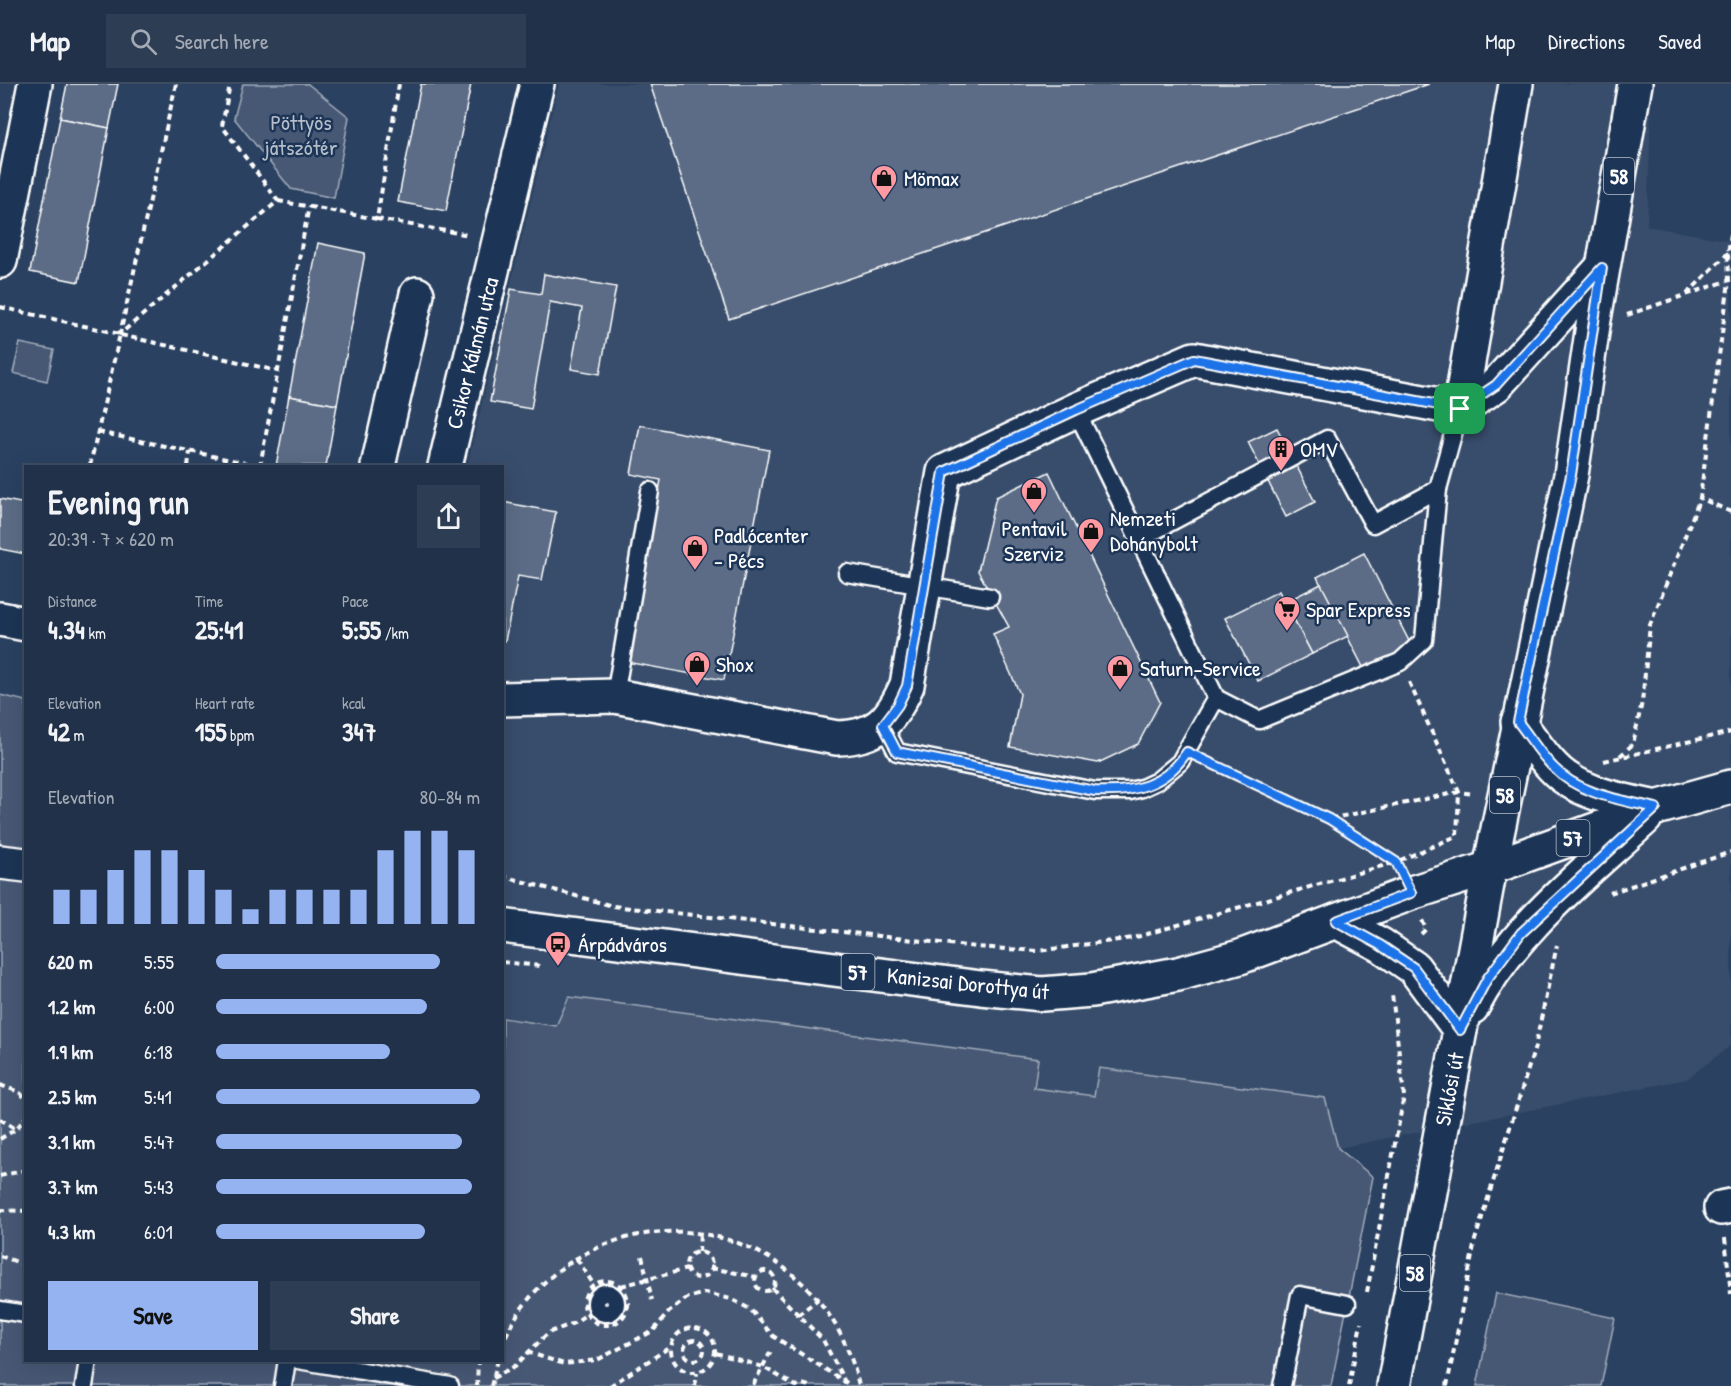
<!DOCTYPE html>
<meta charset="utf-8">
<style>
:root{--surface:#203149;--page:#2d3d53;--text:#f1f3f6;--muted:#a2a9b4;--line:#3d4c61;--accent:#95b2f1}
body{margin:0;font-family:"Patrick Hand",sans-serif;background:var(--page);color:var(--text);height:100vh;display:flex;flex-direction:column;font-size:22px;white-space:nowrap}
*{box-sizing:border-box;margin:0}
p{font-size:20px;color:var(--muted)}
.icon{flex:none;width:33px;height:33px;fill:none;stroke:currentColor;stroke-width:2;stroke-linecap:round;stroke-linejoin:round}
.map{position:relative;flex:1;overflow:hidden}
.sheet{position:absolute;left:24px;top:381px;width:480px;height:897px;display:flex;flex-direction:column;background:var(--surface);border-radius:0px;box-shadow:0 6px 24px #0002,0 0 0 2px var(--line)}
.sheet>*{flex:none}
.pin{position:absolute;display:grid;place-items:center;width:51px;height:51px;color:#fff;margin:-26px;border-radius:12px;box-shadow:0 3px 9px #0006}
.round{display:grid;place-items:center;flex:none;width:63px;height:63px;border-radius:0px;background:var(--page)}
.overview{display:flex;align-items:center;justify-content:space-between;height:102px;padding:0 24px}
h1{font-size:33px;font-weight:800;line-height:45px}
.metrics{display:grid;grid-template-columns:repeat(3,1fr);gap:9px;height:102px;padding:6px 24px}
.metrics div{display:grid;align-content:center}
.metrics b{font-size:26px;font-weight:800}
.metrics small{font-size:16px;font-weight:400}
.metrics p{font-size:16px}
.chart{height:168px;padding:12px 24px}
.chart p{display:flex;justify-content:space-between}
.chart svg{width:100%;height:108px;margin-top:6px;stroke:var(--accent);stroke-width:6}
.action{display:flex;gap:12px;margin-top:auto;padding:12px 24px}
.action a{flex:1;height:69px;border-radius:0px;background:var(--accent);color:#111;font-size:24px;font-weight:800;line-height:69px;text-align:center}
.action a+a{background:var(--page);color:var(--text)}
ul{padding:0 24px;list-style:none;font-size:20px}
li{display:grid;grid-template-columns:96px 72px 1fr;align-items:center;height:45px}
li i{height:15px;border-radius:8px;background:var(--accent)}
header{display:flex;align-items:center;gap:36px;box-sizing:border-box;height:84px;padding:0 30px;background:var(--surface);border-bottom:2px solid var(--line)}
header strong{font-size:28px}
nav{display:flex;gap:33px;margin-inline-start:auto;font-size:21px}
.search{width:420px;height:54px;background:var(--page);display:flex;align-items:center;gap:15px;box-sizing:border-box;padding:0 21px;border-radius:0px;color:var(--muted);font-size:22px}
.map>svg:first-child{display:block}
</style>
<header>
<strong>Map</strong>
<div class="search"><svg class="icon" aria-label="search" viewBox="0 0 24 24"><circle cx="10" cy="10" r="6"/><path d="M15 15l6 6"/></svg>Search here</div>
<nav><a>Map</a><a>Directions</a><a>Saved</a></nav>
</header>
<div class="map">
<svg width="1731" height="1302" viewBox="0 0 1731 1302">
<rect width="100%" height="100%" fill="#2a4161"/>
<filter id="ink" filterUnits="userSpaceOnUse"><feTurbulence type="fractalNoise" baseFrequency=".0167" numOctaves="2"/><feDisplacementMap in="SourceGraphic" scale="12" xChannelSelector="R" yChannelSelector="G"/><feConvolveMatrix kernelMatrix="1 2 1 2 8 2 1 2 1" color-interpolation-filters="sRGB"/></filter>
<g filter="url(#ink)">
<path fill="#394e6c" d="M559 0H1652L1647 142 1731 157V961L1687 995 1338 1064 1099 984 1094 1012 1033 1004 1037 975 569 913 556 942 503 934 502 382H467Z"/>
<g fill="#465975" stroke="#a2acba" stroke-width="1.5">
<path d="M243 0H308L349 33 334 114 291 105 234 34Z"/>
<path d="M20 259 54 266 47 297 13 289Z"/>
<path d="M0 611 26 617V1276H502L503 934 556 942 569 913 1038 975 1034 1004 1094 1012 1099 984 1325 1014 1338 1064 1373 1093 1331 1302H0Z"/>
<path d="M1496 1209 1615 1234 1601 1302H1477Z"/>
</g>
<g fill="#5b6c86" stroke="#fff" stroke-width="1.5">
<path d="M67 0H118L109 44 60 34Z"/>
<path d="M421 0H471L446 127 398 118Z"/>
<path d="M650 0H1429L729 235Z"/>
<path d="M60 34 109 44 79 198 30 188Z"/>
<path d="M318 159 365 169 337 321 289 312Z"/>
<path d="M544 190 616 203 600 290 571 285 582 224 550 218 531 325 490 318 511 205 541 210Z"/>
<path d="M289 312 337 321 326 382H276Z"/>
<path d="M640 341 769 366 724 596 626 578 661 396 631 390Z"/>
<path d="M1277 344 1315 418 1286 433 1248 358Z"/>
<path d="M1049 388 1160 618 1138 660 1098 679 1010 663 1020 610 993 550 1009 543 978 487 996 413Z"/>
<path d="M0 415 26 420V470L0 465Z"/>
<path d="M502 418 556 428 542 496 518 492 505 557H502Z"/>
<path d="M1364 469 1412 563 1365 587 1317 493Z"/>
<path d="M1321 500 1348 552 1312 570 1285 518Z"/>
<path d="M1279 507 1312 570 1258 597 1225 534Z"/>
</g>
<g fill="none" stroke-linecap="round" stroke-linejoin="round">
<g stroke="#fff" stroke-width="21">
<g id="lane">
<path d="M1076 326 1216 614 1259 636 1400 578 1424 556 1438 405 1460 325"/>
<path d="M1139 455 1327 355 1373 440 1438 405"/>
<path d="M847 489 990 513"/>
<path d="M615 612 650 407"/>
<path d="M883 641 897 668 1095 707H1130L1142 704 1157 697 1180 678 1216 614"/>
<circle cx="606" cy="1219" r="10"/>
<path d="M0 1226 26 1230"/>
<path d="M298 1276 450 1302"/>
<path d="M84 1302 88 1276"/>
<path d="M283 1302 287 1276"/>
<path d="M1282 1302 1300 1211 1347 1220"/>
</g>
</g>
<g stroke="#fff" stroke-width="38">
<g id="street">
<path d="M0 177 35 0"/>
<path d="M1460 325 1516 0"/>
<path d="M378 382 417 210"/>
<path d="M445 382 537 0"/>
<path d="M0 535 26 540"/>
<path d="M502 615 615 612 837 654C877 653 891 637 907 601L944 388 1076 326 1194 275 1460 325 1496 301 1602 184"/>
<path d="M1721 1124 1731 1122"/>
</g>
</g>
<g stroke="#fff" stroke-width="38">
<g id="primary">
<path d="M1518 638C1530 653 1540 670 1553 683 1578 710 1621 716 1656 724"/>
<path d="M0 778 26 781"/>
<path d="M1336 837 1381 861 1414 884 1460 946"/>
<path d="M502 842 981 904 1042 910 1092 906 1178 890 1240 873 1411 809 1490 784 1656 724 1731 703"/>
<path d="M1472 923C1512 846 1582 792 1645 734"/>
<path d="M1394 1302 1490 784 1571 391 1593 241 1635 0"/>
</g>
</g>
<g stroke="#fff" stroke-width="4" stroke-dasharray="6 4.5" stroke-linecap="butt">
<path d="M176 0 120 250 278 117 222 42 230 0"/>
<path d="M399 0 377 135 469 151"/>
<path d="M278 117 377 135"/>
<path d="M1731 150 1728 169 1729 197 1700 414 1731 428"/>
<path d="M1687 210 1729 168"/>
<path d="M0 223 120 250 90 382"/>
<path d="M1627 231 1730 196"/>
<path d="M121 251 278 287"/>
<path d="M98 348 260 382"/>
<path d="M188 382 190 368"/>
<path d="M260 382 309 122"/>
<path d="M1620 672 1633 660 1642 618 1650 541 1700 414"/>
<path d="M1207 677 1329 735 1459 708 1474 710"/>
<path d="M1604 677 1731 648"/>
<path d="M1329 735 1396 778 1457 752 1459 708 1409 598"/>
<path d="M502 792 613 822 976 863 1038 867 1133 854 1396 778 1397 780"/>
<path d="M1610 809 1731 768"/>
<path d="M1421 850 1426 845 1422 836"/>
<path d="M502 878 540 882"/>
<path d="M0 1001 19 1008 26 1015"/>
<path d="M0 1035 16 1045"/>
<path d="M0 1055 16 1045 26 1033"/>
<path d="M0 1092 26 1086"/>
<path d="M0 1126 26 1127"/>
<path d="M1725 1154 1731 1210"/>
<path d="M699 1168 700 1149"/>
<circle cx="699" cy="1181" r="13"/>
<path d="M0 1172 26 1181"/>
<path d="M642 1172 652 1216"/>
<path d="M577 1175 594 1201"/>
<path d="M711 1184 756 1193"/>
<circle cx="765" cy="1197" r="10"/>
<circle cx="606" cy="1219" r="22"/>
<path d="M621 1202 687 1185"/>
<path d="M772 1204 823 1256 847 1302"/>
<path d="M1367 1208 1404 1012 1392 910"/>
<path d="M798 1231 818 1215"/>
<circle cx="693" cy="1266" r="22"/>
<circle cx="694" cy="1266" r="10"/>
<path d="M502 1262C515 1225 543 1194 577 1174 693 1108 831 1172 859 1302"/>
<path d="M527 1268 564 1280 597 1276 653 1247 669 1228 687 1214 705 1209 731 1215 750 1225 773 1252 847 1299"/>
<path d="M716 1269 763 1283 796 1302 802 1300 809 1302"/>
<path d="M493 1294 515 1282 548 1249 574 1239 597 1223"/>
<path d="M753 1301 771 1267"/>
<path d="M477 1302 478 1276"/>
<path d="M491 1302 498 1276"/>
<path d="M610 1302 670 1263"/>
<path d="M695 1302 697 1289"/>
<path d="M1349 1302 1361 1239"/>
<path d="M1447 1302 1475 1156 1535 963 1557 861"/>
</g>
<use href="#lane" stroke="#1d3557" stroke-width="16"/>
<use href="#street" stroke="#1d3557" stroke-width="33"/>
<use href="#primary" stroke="#1d3557" stroke-width="33"/>
</g>
</g>
<g fill="none" stroke-linecap="round" stroke-linejoin="round" filter="url(#ink)">
<g stroke="#fff" stroke-width="12">
<path id="route" d="M1602 184 1571 391 1518 638C1530 653 1540 670 1553 683 1578 710 1621 716 1656 724L1521 849 1487 895 1460 946 1414 884 1380 861 1336 837 1411 809 1396 778 1329 735 1187 668C1165 702 1134 709 1095 707L897 668 883 641 898 621 907 602 944 388 1076 326 1194 275 1460 325 1496 301Z"/>
</g>
<use href="#route" stroke="#1a73e8" stroke-width="8"/>
</g>
<defs>
<g id="shop-pin" transform="scale(1.35)"><path d="M0 17L-7.5 6A9.5 9.5 0 1 1 7.5 6Z" fill="#ff9aa2" stroke="#1d3557"/><path d="M-5-2.5h2.3a2.7 3.5 0 0 1 5.4 0H5L5.5 6h-11ZM-1.5-2.5h3a1.5 2.3 0 0 0-3 0Z" fill="#111"/></g>
<g id="building-pin" transform="scale(1.35)"><path d="M0 17L-7.5 6A9.5 9.5 0 1 1 7.5 6Z" fill="#ff9aa2" stroke="#1d3557"/><path d="M-4-6H4V6H1V3H-1V6H-4ZM-2.5-4.3h1.7v1.8h-1.7ZM.8-4.3h1.7v1.8H.8ZM-2.5-1h1.7V.8h-1.7ZM.8-1h1.7V.8H.8Z" fill="#111"/></g>
<g id="supermarket-pin" transform="scale(1.35)"><path d="M0 17L-7.5 6A9.5 9.5 0 1 1 7.5 6Z" fill="#ff9aa2" stroke="#1d3557"/><path d="M-6-5.5h2.5l.6 2H6L4.5 2H-2.5L-4.4-4H-6ZM-1.5 3.2a1.3 1.3 0 1 0 .1 0ZM3 3.2a1.3 1.3 0 1 0 .1 0Z" fill="#111"/></g>
<g id="bus-pin" transform="scale(1.35)"><path d="M0 17L-7.5 6A9.5 9.5 0 1 1 7.5 6Z" fill="#ff9aa2" stroke="#1d3557"/><path d="M-5-6H5V4H4V6H2V4H-2V6H-4V4H-5ZM-3.5-4V0h7V-4ZM-3.5 1.2v1.5H-2V1.2ZM2 1.2v1.5H3.5V1.2Z" fill="#111"/></g>
</defs>
<g fill-rule="evenodd">
<use href="#shop-pin" x="884" y="94"/>
<use href="#building-pin" x="1281" y="365"/>
<use href="#shop-pin" x="1034" y="407"/>
<use href="#shop-pin" x="1091" y="447"/>
<use href="#shop-pin" x="695" y="464"/>
<use href="#supermarket-pin" x="1287" y="525"/>
<use href="#shop-pin" x="697" y="580"/>
<use href="#shop-pin" x="1120" y="584"/>
<use href="#bus-pin" x="558" y="860"/>
</g>
<g text-anchor="middle" dominant-baseline="central" stroke-width="5" stroke-linejoin="round" paint-order="stroke">
<g fill="#1d3557" stroke="#bbc2cd" stroke-width="1.5">
<rect x="1604" y="74" width="30" height="36" rx="4.5"/>
<rect x="1490" y="693" width="30" height="36" rx="4.5"/>
<rect x="1556.5" y="736" width="33" height="36" rx="4.5"/>
<rect x="841.5" y="870" width="33" height="36" rx="4.5"/>
<rect x="1400" y="1171" width="30" height="36" rx="4.5"/>
</g>
<g font-size="21" font-weight="bold" fill="#fff">
<text x="1619" y="92">58</text>
<text x="1505" y="711">58</text>
<text x="1573" y="754">57</text>
<text x="858" y="888">57</text>
<text x="1415" y="1189">58</text>
</g>
<g font-size="22" fill="#b5bdc8" stroke="#1d3557">
<text x="301" y="38">Pöttyös<tspan x="301" dy="25">játszótér</tspan></text>
</g>
<g font-size="22" fill="#fff" stroke="#1d3557" text-anchor="start">
<text x="904" y="94">Mömax</text>
<text x="1300" y="365">OMV</text>
<text x="1110" y="434">Nemzeti<tspan x="1110" dy="25">Dohánybolt</tspan></text>
<text x="1034" y="444" text-anchor="middle">Pentavil<tspan x="1034" dy="25">Szerviz</tspan></text>
<text x="714" y="451">Padlócenter<tspan x="714" dy="25">- Pécs</tspan></text>
<text x="1306" y="525">Spar Express</text>
<text x="716" y="580">Shox</text>
<text x="1140" y="584">Saturn-Service</text>
<text x="578" y="860">Árpádváros</text>
</g>
<g font-size="22" fill="#fff" stroke="#1d3557">
<text transform="translate(472 269) rotate(-76)">Csikor Kálmán utca</text>
<text transform="translate(968 899) rotate(6)">Kanizsai Dorottya út</text>
<text transform="translate(1449 1005) rotate(-79)">Siklósi út</text>
</g>
</g>
</svg>
<div class="pin" style="left:1460px;top:325px;background:#1e9e55"><svg class="icon" aria-label="arrive" viewBox="0 0 24 24"><path d="M6 21V4h12l-3 4 3 4H6"/></svg></div>
<section class="sheet">
<div class="overview"><div><h1>Evening run</h1><p>20:39 · 7 × 620 m</p></div><a class="round"><svg class="icon" aria-label="share" viewBox="0 0 24 24"><path d="M12 15V3M7 8l5-5 5 5M5 13v7h14v-7"/></svg></a></div>
<div class="metrics">
<div><p>Distance</p><b>4.34<small> km</small></b></div>
<div><p>Time</p><b>25:41</b></div>
<div><p>Pace</p><b>5:55<small> /km</small></b></div>
</div>
<div class="metrics">
<div><p>Elevation</p><b>42<small> m</small></b></div>
<div><p>Heart rate</p><b>155<small> bpm</small></b></div>
<div><p>kcal</p><b>347</b></div>
</div>
<div class="chart"><p><span>Elevation</span>80–84 m</p>
<svg viewBox="0 0 160 44" preserveAspectRatio="none"><path d="M5 44V30M15 44V30M25 44V22M35 44V14M45 44V14M55 44V22M65 44V30M75 44V38M85 44V30M95 44V30M105 44V30M115 44V30M125 44V14M135 44V6M145 44V6M155 44V14"/></svg>
</div>
<ul>
<li><b>620 m</b>5:55<i style="width:85%"></i></li>
<li><b>1.2 km</b>6:00<i style="width:80%"></i></li>
<li><b>1.9 km</b>6:18<i style="width:66%"></i></li>
<li><b>2.5 km</b>5:41<i style="width:100%"></i></li>
<li><b>3.1 km</b>5:47<i style="width:93%"></i></li>
<li><b>3.7 km</b>5:43<i style="width:97%"></i></li>
<li><b>4.3 km</b>6:01<i style="width:79%"></i></li>
</ul>
<div class="action"><a>Save</a><a>Share</a></div>
</section>
</div>
